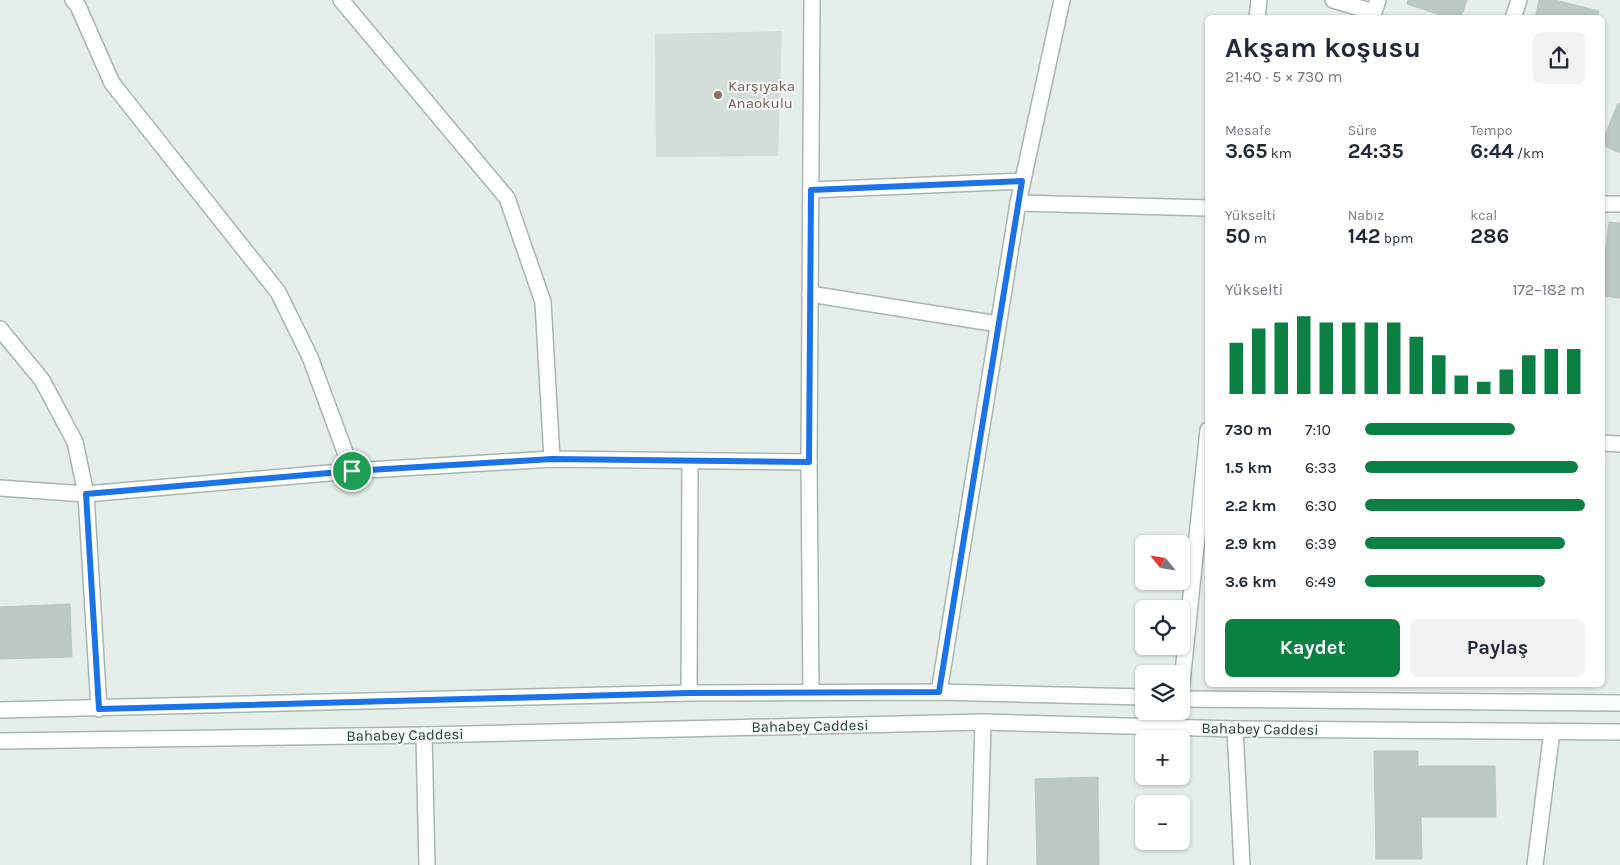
<!DOCTYPE html>
<html lang="tr">
<meta charset="utf-8">
<style>
:root{--surface:#fff;--page:#f2f2f3;--text:#1f2937;--muted:#747a83;--accent:#0b8043}
body{margin:0;font-family:Karla,sans-serif;background:var(--page);color:var(--text);height:100vh;display:flex;flex-direction:column;font-size:19px;white-space:nowrap}
*{box-sizing:border-box;margin:0}
p{font-size:16px;color:var(--muted)}
.icon{flex:none;width:28px;height:28px;fill:none;stroke:currentColor;stroke-width:2;stroke-linecap:round;stroke-linejoin:round}
.map{position:relative;flex:1;overflow:hidden}
.details{position:absolute;left:1205px;top:15px;width:400px;height:672px;display:flex;flex-direction:column;background:var(--surface);border-radius:8px;box-shadow:0 1px 4px #0004}
.details>*{flex:none}
.needle{width:32px;rotate:300deg}
.tools{position:absolute;left:1135px;top:535px;display:grid;gap:10px}
.tools a{display:grid;place-items:center;width:55px;height:55px;border-radius:8px;background:var(--surface);box-shadow:0 1px 4px #0004;font-size:25px}
.pin{position:absolute;display:grid;place-items:center;width:42px;height:42px;color:#fff;margin:-21px;border:2px solid #fff;border-radius:50%;box-shadow:0 1px 5px #0007}
.round{display:grid;place-items:center;flex:none;width:52px;height:52px;border-radius:8px;background:var(--page)}
.headline{display:flex;align-items:center;justify-content:space-between;height:85px;padding:0 20px}
h1{font-size:28px;font-weight:700;line-height:38px}
.stats{display:grid;grid-template-columns:repeat(3,1fr);gap:8px;height:85px;padding:5px 20px}
.stats div{display:grid;align-content:center}
.stats b{font-size:21px;font-weight:700}
.stats small{font-size:14px;font-weight:400}
.stats p{font-size:14px}
.chart{height:140px;padding:10px 20px}
.chart p{display:flex;justify-content:space-between}
.chart svg{width:100%;height:90px;margin-top:5px;stroke:var(--accent);stroke-width:6}
.action{display:flex;gap:10px;margin-top:auto;padding:10px 20px}
.action a{flex:1;height:58px;border-radius:8px;background:var(--accent);color:#fff;font-size:20px;font-weight:700;line-height:58px;text-align:center}
.action a+a{background:var(--page);color:var(--text)}
ul{padding:0 20px;list-style:none;font-size:16px}
li{display:grid;grid-template-columns:80px 60px 1fr;align-items:center;height:38px}
li i{height:12px;border-radius:6px;background:var(--accent)}
.map>svg:first-child{display:block}
</style>
<div class="map">
<svg width="1620" height="865" viewBox="0 0 1620 865">
<rect width="100%" height="100%" fill="#e6eee9"/>
<path fill="#d4ded8" d="M782 31 778 156 656 157 655 34Z"/>
<g fill="#bbc9c2" stroke="#b8c8bf">
<path d="M1408 0H1467L1461 18H1450L1407 4Z"/>
<path d="M1539 0H1555L1599 11 1598 18H1535Z"/>
<path d="M1618 103 1620 104V153L1602 145V142Z"/>
<path d="M1609 222 1620 223V298L1602 296V276Z"/>
<path d="M70 604 72 657 0 659V607Z"/>
<path d="M1374 751H1418V766H1495L1496 817H1421L1422 859H1376Z"/>
<path d="M1098 777 1099 865H1037L1035 779Z"/>
</g>
<g fill="none" stroke-linecap="round" stroke-linejoin="round">
<g stroke="#a8b6af" stroke-width="18">
<g id="minor">
<path d="M73 0 78 6 112 83 278 292 310 357 352 471"/>
<path d="M341 0 507 198 543 302 552 459"/>
<path d="M1333 0 1374 12 1378 0"/>
<path d="M1257 18 1259 0"/>
<path d="M1513 18 1519 0"/>
<path d="M811 190 1022 181"/>
<path d="M1018 203 1208 208"/>
<path d="M1602 204H1620"/>
<path d="M810 294 998 324"/>
<path d="M0 329 42 380 75 442 86 494 99 709"/>
<path d="M1602 443 1620 444"/>
<path d="M0 488 86 494 352 471 552 459 809 462"/>
<path d="M811 692 809 462 812 0"/>
<path d="M939 692 1018 203 1062 0"/>
<path d="M1181 692 1208 430"/>
<path d="M689 693 690 461"/>
<path d="M1181 699 1620 703"/>
<path d="M0 710 689 693 939 692 1144 697"/>
<path d="M1235 729 1242 865"/>
<path d="M424 735 427 865"/>
<path d="M0 741 424 735 983 722 1235 729 1620 732"/>
<path d="M979 865 983 722"/>
<path d="M1535 865 1552 731"/>
</g>
</g>
<use href="#minor" stroke="#fff" stroke-width="15"/>
</g>
<g fill="none" stroke-linecap="round" stroke-linejoin="round">
<g stroke="#fff" stroke-width="10">
<path id="route" d="M1022 181 939 692 689 693 99 709 86 494 352 471 552 459 809 462 811 190Z"/>
</g>
<use href="#route" stroke="#1a73e8" stroke-width="6"/>
</g>
<circle fill="#8d6e63" stroke="#f7fbf8" stroke-width="2" cx="718" cy="95" r="5"/>
<g text-anchor="middle" dominant-baseline="central" stroke-width="4" stroke-linejoin="round" paint-order="stroke">
<g font-size="15" fill="#785e54" stroke="#f7fbf8" text-anchor="start">
<text x="728" y="86">Karşıyaka<tspan x="728" dy="17">Anaokulu</tspan></text>
</g>
<g font-size="15" fill="#254035" stroke="#f7fbf8">
<text transform="translate(810 726) rotate(-1)">Bahabey Caddesi</text>
<text transform="translate(1260 729) rotate(1)">Bahabey Caddesi</text>
<text transform="translate(405 735) rotate(-1)">Bahabey Caddesi</text>
</g>
</g>
</svg>
<div class="tools">
<a><svg class="needle" viewBox="-14 -14 28 28"><path d="M0-13l5 13h-10z" fill="#e53935"/><path d="M0 13l5-13h-10z" fill="#747a83"/></svg></a>
<a><svg class="icon" aria-label="locate" viewBox="0 0 24 24"><circle cx="12" cy="12" r="6"/><path d="M12 2v4M12 18v4M2 12h4M18 12h4"/></svg></a>
<a><svg class="icon" aria-label="layers" viewBox="0 0 24 24"><path d="M12 4l9 5-9 5-9-5zM3 14l9 5 9-5"/></svg></a>
<a>+</a>
<a>−</a>
</div>
<div class="pin" style="left:352px;top:471px;background:#1e9e55"><svg class="icon" aria-label="arrive" viewBox="0 0 24 24"><path d="M6 21V4h12l-3 4 3 4H6"/></svg></div>
<section class="details">
<div class="headline"><div><h1>Akşam koşusu</h1><p>21:40 · 5 × 730 m</p></div><a class="round"><svg class="icon" aria-label="share" viewBox="0 0 24 24"><path d="M12 15V3M7 8l5-5 5 5M5 13v7h14v-7"/></svg></a></div>
<div class="stats">
<div><p>Mesafe</p><b>3.65<small> km</small></b></div>
<div><p>Süre</p><b>24:35</b></div>
<div><p>Tempo</p><b>6:44<small> /km</small></b></div>
</div>
<div class="stats">
<div><p>Yükselti</p><b>50<small> m</small></b></div>
<div><p>Nabız</p><b>142<small> bpm</small></b></div>
<div><p>kcal</p><b>286</b></div>
</div>
<div class="chart"><p><span>Yükselti</span>172–182 m</p>
<svg viewBox="0 0 160 44" preserveAspectRatio="none"><path d="M5 44V19M15 44V12M25 44V9M35 44V6M45 44V9M55 44V9M65 44V9M75 44V9M85 44V16M95 44V25M105 44V35M115 44V38M125 44V32M135 44V25M145 44V22M155 44V22"/></svg>
</div>
<ul>
<li><b>730 m</b>7:10<i style="width:68%"></i></li>
<li><b>1.5 km</b>6:33<i style="width:97%"></i></li>
<li><b>2.2 km</b>6:30<i style="width:100%"></i></li>
<li><b>2.9 km</b>6:39<i style="width:91%"></i></li>
<li><b>3.6 km</b>6:49<i style="width:82%"></i></li>
</ul>
<div class="action"><a>Kaydet</a><a>Paylaş</a></div>
</section>
</div>
